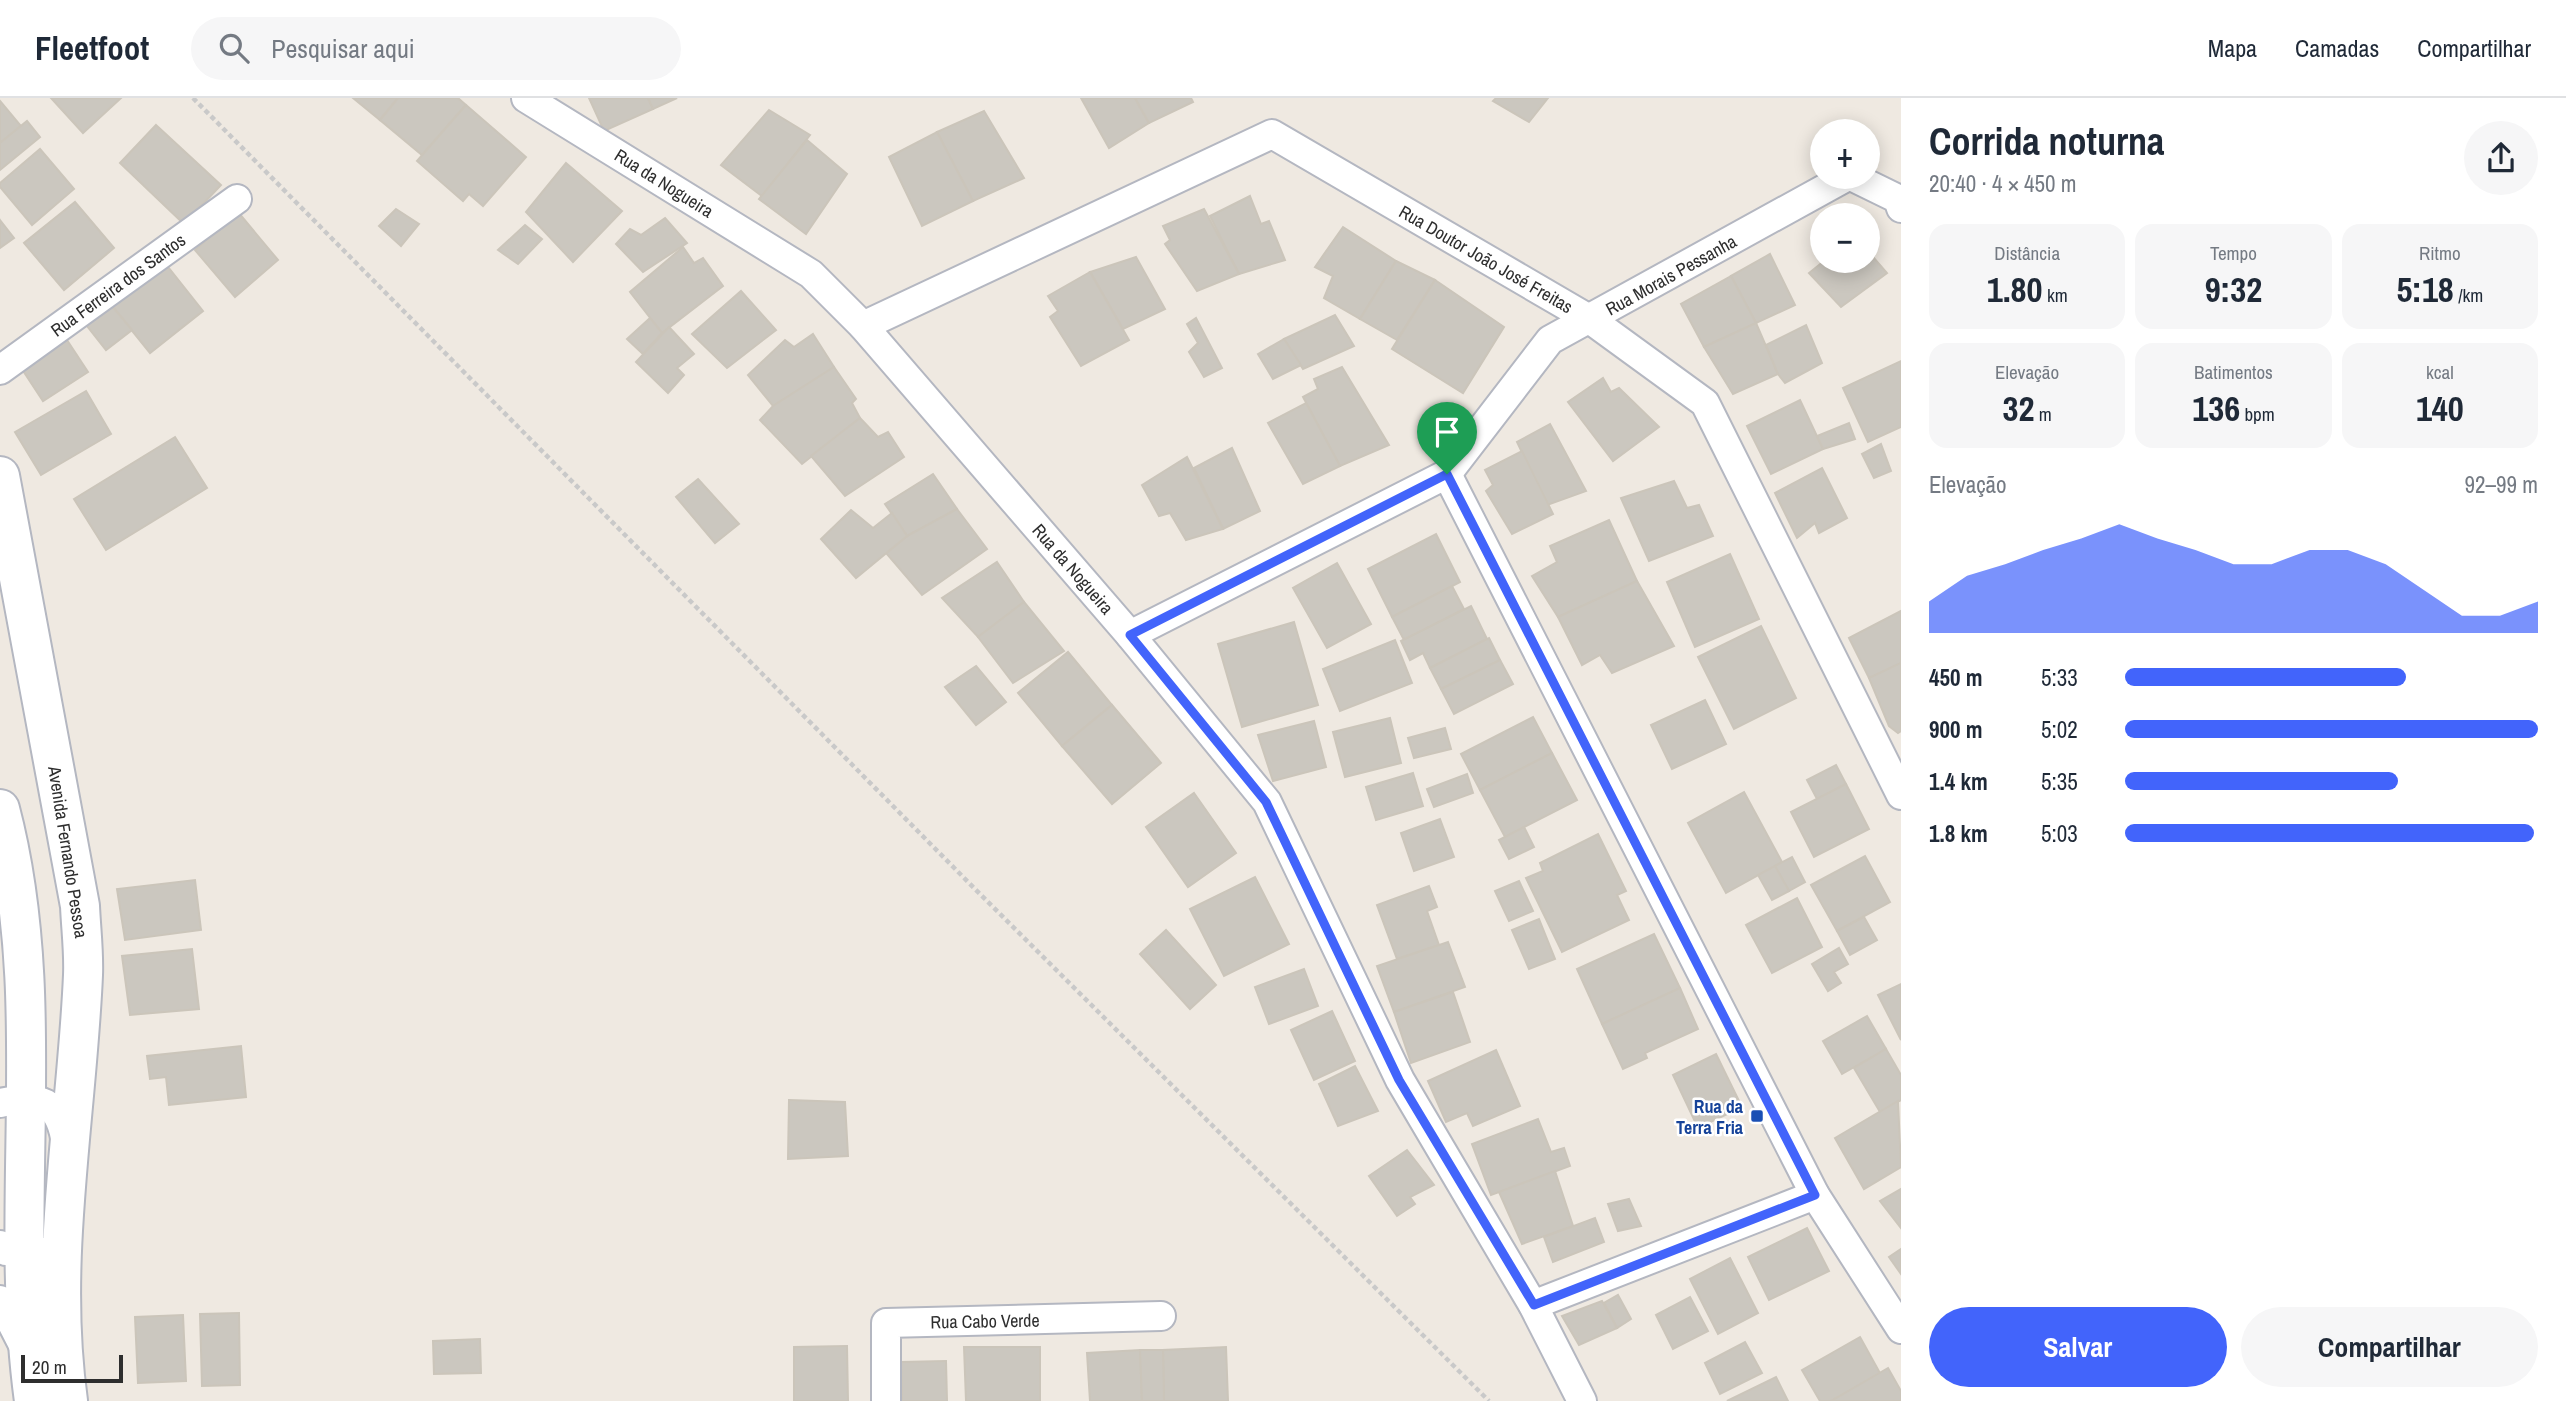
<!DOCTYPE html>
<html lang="pt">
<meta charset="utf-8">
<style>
:root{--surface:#fff;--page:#f6f6f7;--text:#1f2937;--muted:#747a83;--line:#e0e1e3;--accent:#4264fb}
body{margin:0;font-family:"Archivo Narrow",sans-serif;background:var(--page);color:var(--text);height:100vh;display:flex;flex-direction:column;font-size:26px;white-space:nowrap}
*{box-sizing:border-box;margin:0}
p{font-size:23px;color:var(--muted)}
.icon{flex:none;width:38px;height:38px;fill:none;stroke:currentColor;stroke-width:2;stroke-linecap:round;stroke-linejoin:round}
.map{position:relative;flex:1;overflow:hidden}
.sheet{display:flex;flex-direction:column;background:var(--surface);width:665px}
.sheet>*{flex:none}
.buttons{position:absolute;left:1810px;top:21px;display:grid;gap:14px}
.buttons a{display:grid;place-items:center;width:70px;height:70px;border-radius:50%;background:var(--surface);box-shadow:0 4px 18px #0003;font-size:35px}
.scale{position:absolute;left:21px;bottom:18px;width:102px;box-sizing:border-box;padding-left:7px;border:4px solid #2e2e2e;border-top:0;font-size:19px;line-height:24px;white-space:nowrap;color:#2e2e2e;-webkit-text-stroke:5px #fff;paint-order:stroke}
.pin{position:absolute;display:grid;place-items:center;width:60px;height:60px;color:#fff;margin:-72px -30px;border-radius:50% 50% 50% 0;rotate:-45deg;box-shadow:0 0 7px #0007}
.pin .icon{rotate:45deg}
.round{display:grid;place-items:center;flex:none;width:74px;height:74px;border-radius:37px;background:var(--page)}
.summary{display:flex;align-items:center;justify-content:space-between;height:119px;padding:0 28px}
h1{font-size:38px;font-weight:700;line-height:52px}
.metrics{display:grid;grid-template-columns:repeat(3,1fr);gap:10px;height:119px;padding:7px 28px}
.metrics div{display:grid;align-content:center;border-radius:18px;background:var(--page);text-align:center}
.metrics b{font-size:35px;font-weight:700}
.metrics small{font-size:19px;font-weight:400}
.metrics p{font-size:19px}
.chart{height:196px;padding:14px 28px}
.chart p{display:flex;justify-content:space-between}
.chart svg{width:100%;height:126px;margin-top:7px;fill:var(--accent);opacity:.7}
.cta{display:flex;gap:14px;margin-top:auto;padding:14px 28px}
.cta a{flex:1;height:80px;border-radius:42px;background:var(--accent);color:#fff;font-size:28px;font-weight:700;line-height:80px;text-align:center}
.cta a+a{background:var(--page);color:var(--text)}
ul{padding:0 28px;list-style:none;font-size:23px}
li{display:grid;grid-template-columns:112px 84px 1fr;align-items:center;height:52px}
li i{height:18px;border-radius:9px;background:var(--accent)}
header{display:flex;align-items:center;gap:42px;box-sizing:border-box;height:98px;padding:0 35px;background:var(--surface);border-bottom:2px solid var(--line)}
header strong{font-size:33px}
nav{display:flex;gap:38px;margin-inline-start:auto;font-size:24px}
.search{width:490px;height:63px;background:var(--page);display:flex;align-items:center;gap:18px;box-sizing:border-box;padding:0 24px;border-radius:38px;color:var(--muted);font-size:26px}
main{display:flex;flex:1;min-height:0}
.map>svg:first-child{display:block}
</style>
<header>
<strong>Fleetfoot</strong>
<div class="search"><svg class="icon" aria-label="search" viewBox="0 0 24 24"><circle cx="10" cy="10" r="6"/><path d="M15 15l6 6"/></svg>Pesquisar aqui</div>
<nav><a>Mapa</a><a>Camadas</a><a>Compartilhar</a></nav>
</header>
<main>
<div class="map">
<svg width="1901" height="1303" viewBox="0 0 1901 1303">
<rect width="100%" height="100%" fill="#efe9e1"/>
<g fill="#cbc7bf" stroke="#cbc5ba" stroke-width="2">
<path d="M51 0H121L83 35Z"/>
<path d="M353 0H398L380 22Z"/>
<path d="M398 0H458L466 7 422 57 380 22Z"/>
<path d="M589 0H648L653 11 604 33Z"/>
<path d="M648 0H677L653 11Z"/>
<path d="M1081 0H1135L1149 25 1109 50Z"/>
<path d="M1135 0H1191L1193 4 1149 25Z"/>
<path d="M1496 0H1548L1529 24 1493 3Z"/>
<path d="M0 3 21 28 0 45Z"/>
<path d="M466 7 526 59 483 108 469 96 463 103 417 63Z"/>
<path d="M769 12 810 37 762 98 721 67Z"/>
<path d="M984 13 1024 80 973 103 937 34Z"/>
<path d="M27 23 40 39 0 72V45Z"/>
<path d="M156 27 221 87 184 126 120 65Z"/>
<path d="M937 34 973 103 922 128 889 59Z"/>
<path d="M807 42 847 76 806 136 759 101Z"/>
<path d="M40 51 74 91 32 127 0 89V85Z"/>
<path d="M566 65 622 113 573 164 526 114Z"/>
<path d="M1250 98 1261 126 1269 123 1285 162 1239 176 1210 118Z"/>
<path d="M75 104 114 150 64 192 24 145Z"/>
<path d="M396 111 419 126 401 148 379 128Z"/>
<path d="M1204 111 1239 176 1197 193 1165 146 1170 142 1163 128Z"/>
<path d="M238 114 278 162 235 199 195 152Z"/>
<path d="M665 120 687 145 643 174 616 146 630 131 641 137Z"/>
<path d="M0 122 14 140 0 150Z"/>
<path d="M525 127 542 141 518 166 498 152Z"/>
<path d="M1343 129 1396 163 1360 221 1324 200 1333 178 1315 169Z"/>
<path d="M683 149 694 165 703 160 723 188 662 235 630 194Z"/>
<path d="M1867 152 1887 175 1841 209 1809 175 1824 163H1867Z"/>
<path d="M1770 156 1795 207 1756 225 1731 178Z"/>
<path d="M1136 159 1165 211 1123 231 1090 174Z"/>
<path d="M161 160 203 213 150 255 108 203Z"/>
<path d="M1396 163 1435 182 1397 242 1360 221Z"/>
<path d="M1090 174 1129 242 1081 268 1050 219 1058 213 1048 198Z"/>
<path d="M1731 178 1756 225 1704 249 1681 206Z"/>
<path d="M1435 182 1504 229 1463 295 1392 251Z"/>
<path d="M741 193 776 232 727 270 692 236Z"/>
<path d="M108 203 132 232 106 252 83 223Z"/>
<path d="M1335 217 1354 248 1303 271 1284 241Z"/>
<path d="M650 220 662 235 643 256 627 241Z"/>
<path d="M1196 220 1222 270 1204 279 1189 254 1198 245 1187 226Z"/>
<path d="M1756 225 1778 276 1733 296 1704 249Z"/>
<path d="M1806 227 1822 265 1785 285 1778 276 1766 247Z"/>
<path d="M669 229 694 256 677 270 684 277 668 295 636 264Z"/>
<path d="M63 236 88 274 43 303 18 265Z"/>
<path d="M813 236 834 269 773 308 748 277 785 242 794 249Z"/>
<path d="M1284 241 1301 267 1273 281 1258 256Z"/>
<path d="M1901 263V329L1868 344 1843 290Z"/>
<path d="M834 269 856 301 852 305 860 320 802 366 760 322 773 308Z"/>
<path d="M1342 269 1389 347 1340 368 1303 299 1318 291 1314 281Z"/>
<path d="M1603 280 1611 294 1619 290 1659 329 1613 363 1568 304Z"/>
<path d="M86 293 111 336 41 377 15 334Z"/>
<path d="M1800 302 1823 351 1771 376 1747 328Z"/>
<path d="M1306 305 1340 368 1303 386 1268 325Z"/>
<path d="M860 320 878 339 888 334 904 359 845 398 811 358Z"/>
<path d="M1849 325 1855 341 1823 351 1817 338Z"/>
<path d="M1550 326 1586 393 1547 407 1517 344Z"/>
<path d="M175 339 207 390 106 452 74 401Z"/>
<path d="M1881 346 1891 373 1874 380 1862 356Z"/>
<path d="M1232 350 1260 413 1223 431 1194 370Z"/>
<path d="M1522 353 1553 416 1512 436 1486 393 1493 387 1485 372Z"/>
<path d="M1187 359 1223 431 1186 442 1170 415 1159 418 1142 387Z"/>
<path d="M1822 370 1847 420 1819 435 1815 425 1797 440 1775 395Z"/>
<path d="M933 376 957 411 907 438 885 406Z"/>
<path d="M698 381 739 426 715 445 676 399Z"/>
<path d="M1674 383 1687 410 1699 407 1713 438 1649 463 1621 400Z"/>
<path d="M957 411 987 451 922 497 886 455 907 438Z"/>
<path d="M851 412 873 430 892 415 907 438 856 480 821 441Z"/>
<path d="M1609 422 1637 483 1558 519 1532 478 1557 464 1550 448Z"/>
<path d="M1436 436 1460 484 1392 519 1368 471Z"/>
<path d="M1730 456 1759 521 1695 549 1667 484Z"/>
<path d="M997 464 1024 504 978 539 942 500Z"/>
<path d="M1337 465 1371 526 1327 550 1293 490Z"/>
<path d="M1637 483 1674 548 1612 575 1600 557 1582 567 1558 519Z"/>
<path d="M1452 488 1464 511 1404 542 1392 519Z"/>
<path d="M1024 504 1064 553 1013 585 978 539Z"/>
<path d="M1471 508 1487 541 1430 570 1423 555 1410 562 1401 543Z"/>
<path d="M1901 513V565L1869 580 1849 540Z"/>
<path d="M1294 524 1318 607 1242 629 1218 546Z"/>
<path d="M1761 528 1796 600 1734 631 1698 559Z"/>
<path d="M1489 540 1500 562 1441 591 1430 570Z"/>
<path d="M1395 542 1412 585 1340 613 1323 571Z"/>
<path d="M1068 554 1112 607 1062 648 1018 595Z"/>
<path d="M1500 562 1513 586 1454 616 1441 591Z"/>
<path d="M1901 565V633L1898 635 1889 628 1869 580Z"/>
<path d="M976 568 1006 604 976 627 945 589Z"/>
<path d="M1705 602 1726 646 1672 671 1651 627Z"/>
<path d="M1112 607 1161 665 1112 706 1062 648Z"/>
<path d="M1533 619 1552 655 1480 692 1461 656Z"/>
<path d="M1390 620 1401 665 1345 679 1333 634Z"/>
<path d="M1314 623 1326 669 1273 683 1258 637Z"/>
<path d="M1445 630 1451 651 1414 660 1408 640Z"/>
<path d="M1552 655 1577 702 1505 739 1480 692Z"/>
<path d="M1836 667 1846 686 1817 701 1807 682Z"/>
<path d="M1413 675 1423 708 1376 722 1366 689Z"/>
<path d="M1467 676 1473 695 1434 709 1427 691Z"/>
<path d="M1846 686 1869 731 1814 759 1791 714Z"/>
<path d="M1744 694 1782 764 1726 795 1688 725Z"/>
<path d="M1194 695 1236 755 1188 789 1146 729Z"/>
<path d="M1440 721 1454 759 1414 773 1401 735Z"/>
<path d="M1524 729 1534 749 1509 761 1499 742Z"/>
<path d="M1598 736 1626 793 1617 797 1629 822 1562 854 1526 780 1543 773 1540 765Z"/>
<path d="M1865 758 1890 804 1837 833 1811 787Z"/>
<path d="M1792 759 1805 784 1789 793 1775 768Z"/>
<path d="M1775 768 1789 793 1772 802 1758 777Z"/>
<path d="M1255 779 1289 846 1224 878 1190 811Z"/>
<path d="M195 782 201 832 125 842 117 791Z"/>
<path d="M1519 783 1533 813 1509 823 1495 793Z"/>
<path d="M1429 788 1437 809 1427 813 1439 847 1397 861 1377 807Z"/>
<path d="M1797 800 1822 849 1772 875 1746 827Z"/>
<path d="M1864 819 1877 842 1850 857 1837 833Z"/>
<path d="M1539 821 1555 861 1529 871 1512 832Z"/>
<path d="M1166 832 1216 887 1190 911 1140 856Z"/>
<path d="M1654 836 1680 890 1602 926 1577 871Z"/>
<path d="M1448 844 1465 889 1394 914 1377 868Z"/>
<path d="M1839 850 1848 866 1834 874 1841 885 1828 893 1812 866Z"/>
<path d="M192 851 199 911 130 917 122 858Z"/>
<path d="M1304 871 1318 908 1269 926 1255 889Z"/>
<path d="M1901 886V942L1878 897Z"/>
<path d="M1680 890 1698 931 1645 955 1647 960 1623 971 1602 926Z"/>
<path d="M1453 894 1470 944 1411 965 1394 914Z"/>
<path d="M1332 913 1355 963 1314 982 1291 932Z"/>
<path d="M1867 918 1886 951 1842 976 1823 943Z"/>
<path d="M241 948 246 999 169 1007 166 979 150 981 147 958Z"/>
<path d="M1886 951 1901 977V1002L1880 1014 1854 970Z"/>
<path d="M1496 952 1520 1008 1473 1028 1467 1015 1446 1024 1428 983Z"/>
<path d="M1716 956 1742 1009 1698 1030 1673 977Z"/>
<path d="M1355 968 1378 1013 1338 1028 1319 986Z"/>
<path d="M789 1002 845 1004 848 1058 788 1061Z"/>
<path d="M1898 1003 1901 1069 1864 1091 1835 1040Z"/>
<path d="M1538 1021 1551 1054 1564 1050 1570 1068 1491 1097 1472 1046Z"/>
<path d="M1407 1052 1434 1087 1410 1099 1415 1106 1397 1118 1369 1078Z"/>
<path d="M1555 1073 1573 1128 1522 1146 1499 1094Z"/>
<path d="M1901 1091V1130L1880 1103Z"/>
<path d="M1629 1101 1641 1128 1618 1133 1608 1106Z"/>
<path d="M1595 1120 1604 1144 1553 1164 1544 1139Z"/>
<path d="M1807 1130 1829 1173 1769 1202 1748 1159Z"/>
<path d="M1901 1151V1176L1889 1159Z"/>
<path d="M1730 1160 1758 1215 1718 1236 1690 1181Z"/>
<path d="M1618 1197 1631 1221 1617 1230 1604 1205Z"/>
<path d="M1690 1199 1708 1233 1673 1251 1656 1217Z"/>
<path d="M1602 1203 1617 1230 1579 1247 1562 1218Z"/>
<path d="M239 1215 240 1287 202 1288 200 1216Z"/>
<path d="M183 1217 186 1283 138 1285 135 1219Z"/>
<path d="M1860 1239 1880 1275 1831 1303H1820L1802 1272Z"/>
<path d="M480 1241 481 1275 434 1276 433 1243Z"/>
<path d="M1745 1244 1762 1275 1720 1296 1705 1265Z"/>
<path d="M847 1248 848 1303H794V1249Z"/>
<path d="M964 1249H1040V1303H966Z"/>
<path d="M1226 1249 1228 1303H1164L1163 1252Z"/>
<path d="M1140 1252 1142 1303H1090L1087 1255Z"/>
<path d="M1140 1252H1163L1164 1303H1142Z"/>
<path d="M946 1263 947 1303H902L901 1264Z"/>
<path d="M1888 1270 1901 1293V1303H1831Z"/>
<path d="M1776 1279 1788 1303H1727Z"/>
</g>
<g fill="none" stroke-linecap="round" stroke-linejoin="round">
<g stroke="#b4b7c1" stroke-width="32">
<g id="street">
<path d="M526 0 811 176 863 228 1130 537 1267 704 1400 982 1533 1207 1582 1303"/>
<path d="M1853 79 1898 101 1901 110"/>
<path d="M863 228 1272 36 1591 222 1705 305 1901 697"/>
<path d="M0 272 237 101"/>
<path d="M1447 376 1815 1097 1901 1231"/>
<path d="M1130 537 1447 376 1550 242 1846 79"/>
<path d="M0 1005C39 996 60 1002 66 1046"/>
<path d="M0 1147 6 1153 44 1154"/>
<path d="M0 1202 24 1249"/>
<path d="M1533 1207 1815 1097"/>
<path d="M886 1303V1225L1161 1218"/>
</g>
</g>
<g stroke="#b4b7c1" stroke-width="42">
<g id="secondary">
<path d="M0 378 80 808C81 831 84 854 83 877 77 1018 48 1162 68 1303"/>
<path d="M0 711C51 904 7 1107 34 1303"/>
</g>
</g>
<path stroke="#c9c9c9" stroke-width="4.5" stroke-dasharray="5 3.5" stroke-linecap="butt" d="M193 0 975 791 1489 1303"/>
<use href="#street" stroke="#fff" stroke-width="28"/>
<use href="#secondary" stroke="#fff" stroke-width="38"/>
</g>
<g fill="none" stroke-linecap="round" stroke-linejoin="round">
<g stroke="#fff" stroke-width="14">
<path id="route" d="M1447 376 1815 1097 1534 1207 1399 982 1266 704 1130 537Z"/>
</g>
<use href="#route" stroke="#4264fb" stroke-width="9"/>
</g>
<rect fill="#1a4fb4" stroke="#fff" stroke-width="2.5" x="1750" y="1011" width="14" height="14" rx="3.5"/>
<g text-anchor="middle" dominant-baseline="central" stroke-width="5" stroke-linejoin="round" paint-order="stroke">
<g font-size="18" fill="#2e2e2e" stroke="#fff">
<text transform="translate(664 85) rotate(32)">Rua da Nogueira</text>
<text transform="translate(1486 161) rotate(30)">Rua Doutor João José Freitas</text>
<text transform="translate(1671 177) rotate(-29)">Rua Morais Pessanha</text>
<text transform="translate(118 187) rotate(-36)">Rua Ferreira dos Santos</text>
<text transform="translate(1073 471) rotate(49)">Rua da Nogueira</text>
<text transform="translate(68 754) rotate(81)">Avenida Fernando Pessoa</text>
<text transform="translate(985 1223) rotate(-1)">Rua Cabo Verde</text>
</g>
<g font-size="18" font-weight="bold" fill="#164399" stroke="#fff" text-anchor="end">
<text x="1743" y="1008">Rua da<tspan x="1743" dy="21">Terra Fria</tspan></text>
</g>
</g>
</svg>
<div class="buttons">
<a>+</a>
<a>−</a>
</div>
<div class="scale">20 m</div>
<div class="pin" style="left:1447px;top:376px;background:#1e9e55"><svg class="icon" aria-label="arrive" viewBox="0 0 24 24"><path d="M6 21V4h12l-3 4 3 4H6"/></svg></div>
</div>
<section class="sheet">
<div class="summary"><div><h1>Corrida noturna</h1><p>20:40 · 4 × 450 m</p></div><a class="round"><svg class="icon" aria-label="share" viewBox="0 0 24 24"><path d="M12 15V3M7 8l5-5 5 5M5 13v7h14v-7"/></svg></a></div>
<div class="metrics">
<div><p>Distância</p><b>1.80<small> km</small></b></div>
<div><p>Tempo</p><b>9:32</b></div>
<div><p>Ritmo</p><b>5:18<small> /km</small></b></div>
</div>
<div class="metrics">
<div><p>Elevação</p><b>32<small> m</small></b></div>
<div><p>Batimentos</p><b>136<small> bpm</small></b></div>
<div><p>kcal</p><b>140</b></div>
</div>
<div class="chart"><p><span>Elevação</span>92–99 m</p>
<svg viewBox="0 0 160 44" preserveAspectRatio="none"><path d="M0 44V33L10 24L20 20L30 15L40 11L50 6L60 11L70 15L80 20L90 20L100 15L110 15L120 20L130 29L140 38L150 38L160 33V44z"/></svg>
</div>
<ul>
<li><b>450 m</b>5:33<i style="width:68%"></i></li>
<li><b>900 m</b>5:02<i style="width:100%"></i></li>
<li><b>1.4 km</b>5:35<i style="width:66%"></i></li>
<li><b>1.8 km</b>5:03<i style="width:99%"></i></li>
</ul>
<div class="cta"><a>Salvar</a><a>Compartilhar</a></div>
</section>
</main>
